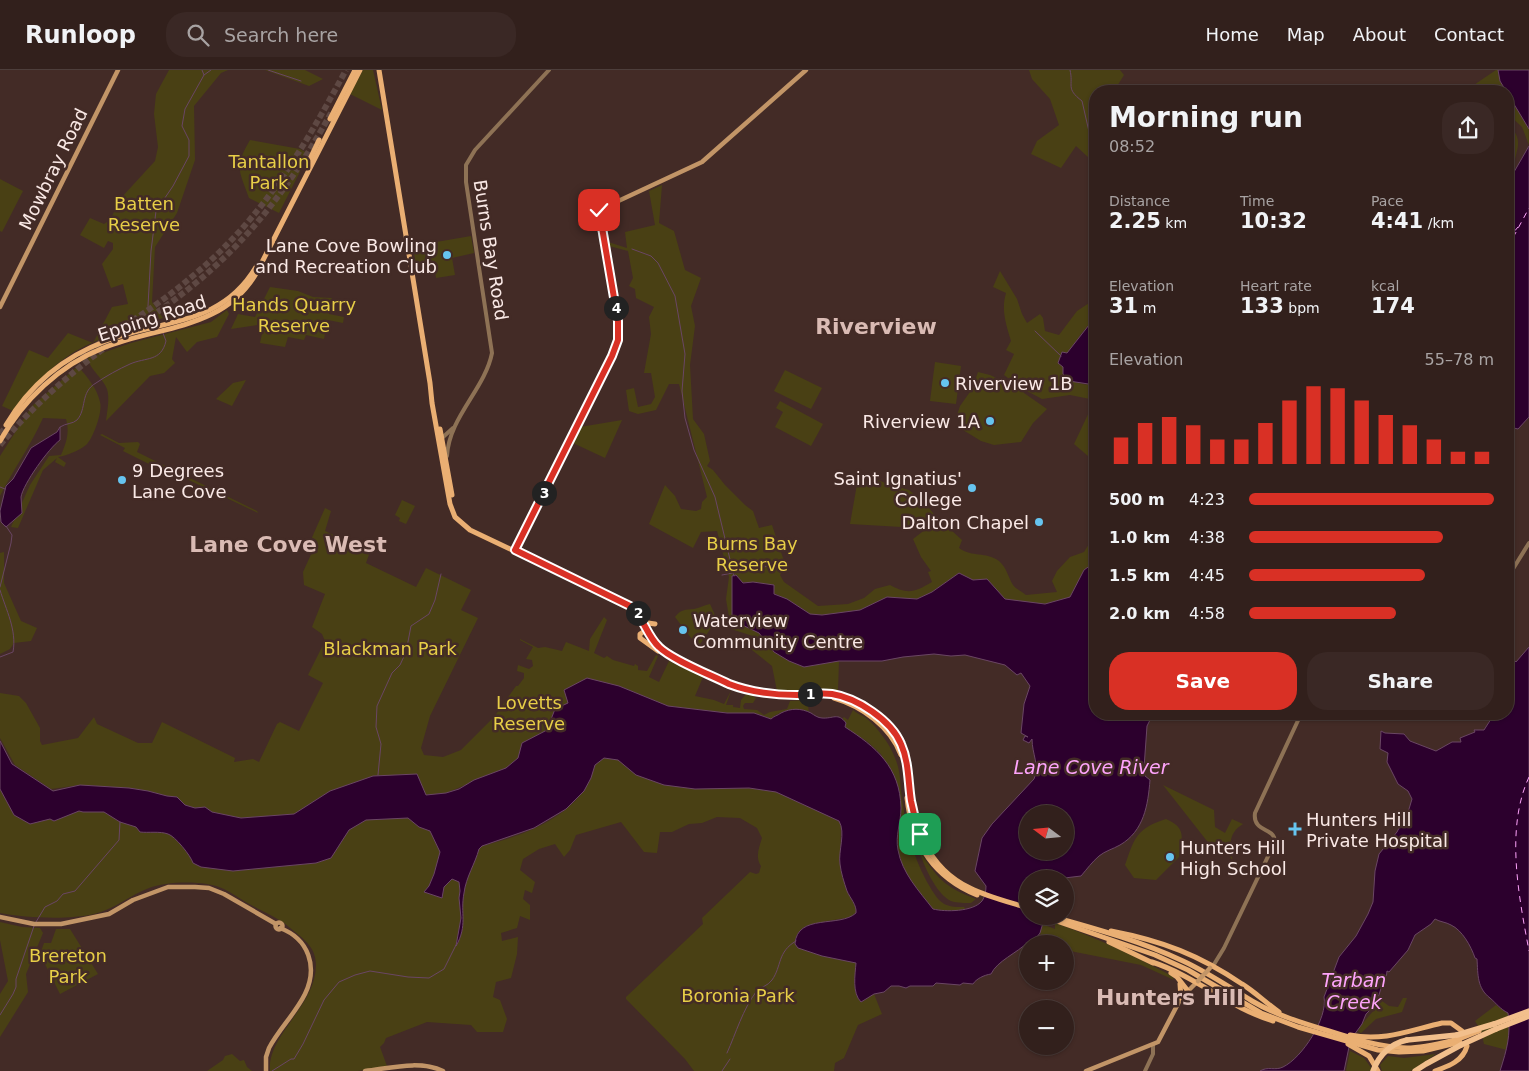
<!DOCTYPE html>
<meta charset="utf-8">
<style>
:root{--surface:#32201c;--page:#3a2825;--text:#f1f3f6;--muted:#a8a3a3;--line:#4d3e3b;--accent:#d93025}
body{margin:0;font-family:"DejaVu Sans",sans-serif;background:var(--page);color:var(--text);height:100vh;display:flex;flex-direction:column;font-size:19px;white-space:nowrap}
*{box-sizing:border-box;margin:0}
p{font-size:16px;color:var(--muted)}
.icon{flex:none;width:28px;height:28px;fill:none;stroke:currentColor;stroke-width:2;stroke-linecap:round;stroke-linejoin:round}
.map{position:relative;flex:1;overflow:hidden}
.drawer{position:absolute;left:1089px;top:15px;width:425px;height:635px;display:flex;flex-direction:column;background:var(--surface);border-radius:20px;box-shadow:0 1px 4px #0004,0 0 0 1px var(--line)}
.drawer>*{flex:none}
.needle{width:32px;rotate:286deg}
.tools{position:absolute;left:1019px;top:735px;display:grid;gap:10px}
.tools a{display:grid;place-items:center;width:55px;height:55px;border-radius:50%;background:var(--surface);box-shadow:0 1px 4px #0004,0 0 0 1px var(--line);font-size:25px}
.pin{position:absolute;display:grid;place-items:center;width:42px;height:42px;color:#fff;margin:-21px;border-radius:10px;box-shadow:0 2px 8px #0006}
.km{position:absolute;width:25px;height:25px;margin:-12px;border-radius:50%;background:#222;color:#fff;font-size:14px;line-height:25px;text-align:center}
.round{display:grid;place-items:center;flex:none;width:52px;height:52px;border-radius:20px;background:var(--page)}
.overview{display:flex;align-items:center;justify-content:space-between;height:85px;padding:0 20px}
h1{font-size:28px;font-weight:700;line-height:38px}
.stats{display:grid;grid-template-columns:repeat(3,1fr);gap:8px;height:85px;padding:5px 20px}
.stats div{display:grid;align-content:center}
.stats b{font-size:21px;font-weight:700}
.stats small{font-size:14px;font-weight:400}
.stats p{font-size:14px}
.chart{height:140px;padding:10px 20px}
.chart p{display:flex;justify-content:space-between}
.chart svg{width:100%;height:90px;margin-top:5px;stroke:var(--accent);stroke-width:6}
.action{display:flex;gap:10px;margin-top:auto;padding:10px 20px}
.action a{flex:1;height:58px;border-radius:20px;background:var(--accent);color:#fff;font-size:20px;font-weight:700;line-height:58px;text-align:center}
.action a+a{background:var(--page);color:var(--text)}
ul{padding:0 20px;list-style:none;font-size:16px}
li{display:grid;grid-template-columns:80px 60px 1fr;align-items:center;height:38px}
li i{height:12px;border-radius:6px;background:var(--accent)}
header{display:flex;align-items:center;gap:30px;box-sizing:border-box;height:70px;padding:0 25px;background:var(--surface);border-bottom:1px solid var(--line)}
header strong{font-size:24px}
nav{display:flex;gap:28px;margin-inline-start:auto;font-size:18px}
.search{width:350px;height:45px;background:var(--page);display:flex;align-items:center;gap:12px;box-sizing:border-box;padding:0 18px;border-radius:20px;color:var(--muted);font-size:19px}
.map>svg:first-child{display:block}
</style>
<header>
<strong>Runloop</strong>
<div class="search"><svg class="icon" aria-label="search" viewBox="0 0 24 24"><circle cx="10" cy="10" r="6"/><path d="M15 15l6 6"/></svg>Search here</div>
<nav><a>Home</a><a>Map</a><a>About</a><a>Contact</a></nav>
</header>
<div class="map">
<svg width="1529" height="1001" viewBox="0 0 1529 1001">
<rect width="100%" height="100%" fill="#432b26"/>
<g fill="#494014">
<path d="M169 0H228L221 3 194 36 195 90 177 143 155 177 152 232 163 248C134 259 100 266 74 282 50 297 30 318 13 341L2 336 29 280 48 288 68 263 93 273 112 237 128 234 123 214 111 218 102 194 113 179V173L108 171 104 178 80 165 90 148 104 154 110 150 121 128 155 91 158 77 154 44 156 24Z"/>
<path d="M265 0H305L323 9 309 16Z"/>
<path d="M363 0H373L382 40 350 24Z"/>
<path d="M1029 0H1120L1124 5 1114 21H1095V33L1090 35 1095 43V99L1088 87 1076 76 1061 98 1031 84 1037 71 1059 55 1050 29 1032 9Z"/>
<path d="M1496 0H1498L1500 11 1507 21H1465Z"/>
<path d="M1508 23 1529 59V75L1522 57 1508 44Z"/>
<path d="M1510 56C1526 73 1513 82 1514 102L1508 104V58Z"/>
<path d="M250 70 300 79 309 84 279 143 249 128C239 100 234 97 250 70Z"/>
<path d="M0 109 23 121 2 162 0 161Z"/>
<path d="M662 115 659 153 674 161 685 200 701 208 691 236 695 256 690 295 693 349 704 364 710 391 707 396 713 400 725 415 745 435 753 441 759 458 772 455 783 488 787 493 780 505 784 512 818 536 848 534 864 528 875 519 890 515C908 525 915 522 932 512L928 502 931 501 921 487 913 469 926 459 948 454 951 460 962 470 959 478C973 488 985 481 999 491 1007 498 1008 507 1013 515 1016 519 1022 522 1026 525L1057 522 1052 511 1057 501 1070 487 1084 482 1092 469 1095 458V492L1084 500 1070 527 1045 534 1005 529 987 509 973 510 959 503 932 522 917 529 887 527 860 540 822 545 810 544 787 529 748 512H741L736 505 732 550 759 563 774 582 789 591 803 597 839 591 838 620 777 621 772 596 752 580 756 567 731 559 726 529 729 507 717 461 701 462 693 478 649 454 665 415 675 426 681 439 696 441 701 439 702 432 707 427 679 314H669L656 340 638 344 629 341 626 320 634 318 638 337 651 334 655 327 651 303H644L651 264 649 247 654 237 636 228 635 219 629 216 633 208 628 181 609 176 608 172 627 178 625 162 655 155 649 121Z"/>
<path d="M471 166 474 183 452 188 455 205 436 208 434 194 416 197 413 176Z"/>
<path d="M1000 201 1017 229 1022 244 1027 253 1040 244 1043 248 1045 261 1059 265 1077 241 1095 229V248C1081 263 1069 277 1064 297 1068 302 1075 313 1082 314 1087 315 1090 314 1095 315V330L1070 325 1042 329 1012 313V311L1004 305 1014 284 1006 280 1011 271C1006 254 1001 240 1006 223L993 217Z"/>
<path d="M270 217 298 221 313 227 332 228 329 244 344 247 343 253 328 250 324 269 306 265 304 270 288 267 285 277 260 273 264 254 231 259 238 244 255 247Z"/>
<path d="M227 240 229 244 217 267 197 272 187 282 176 267 172 289 175 293 164 303 150 306 106 351C107 341 110 329 107 319 103 308 89 299 88 288L131 273 211 252Z"/>
<path d="M935 292 961 296 956 334 930 331Z"/>
<path d="M78 296C87 307 97 318 100 332 103 341 93 369 86 375 78 381 68 385 58 387L66 393 64 397 55 392 57 388 43 400 18 458 11 457 30 415 49 386 61 385C66 373 70 363 66 349L43 348C31 375 13 400 0 426V386L32 336Z"/>
<path d="M785 300 822 318 811 339 774 321Z"/>
<path d="M978 302 990 305 1024 321V323L1047 339 1033 353 1021 372 994 375 981 371 963 360 957 345 960 336 972 319Z"/>
<path d="M246 310 232 336 216 329 233 313Z"/>
<path d="M780 331 823 354 811 376 775 357 783 342 776 338Z"/>
<path d="M1091 338 1095 340V392L1074 374Z"/>
<path d="M622 350 605 388 573 373 580 357Z"/>
<path d="M102 364 119 373 138 372 140 374 137 382 257 441 258 443 174 403 173 406 123 381 125 378 100 365Z"/>
<path d="M859 403 888 414 909 420 924 432 937 448 919 458 850 454Z"/>
<path d="M402 430 415 436 406 454 399 451 400 448 395 445Z"/>
<path d="M325 438 331 441 325 461 370 482 366 493 416 517 426 498 471 520 461 540 478 548 430 646 421 678 424 685 443 687 461 680 494 647 516 616H518L524 608V603L517 601 518 595 529 599 533 596 532 590 526 589 533 577 520 570V569L538 578 545 577 562 581 566 572 589 581 590 569 604 547 607 550 594 583 604 588 607 586 613 590 634 596 635 594 638 596V600L647 601 656 585 658 586 649 607 659 612 669 591 703 607 695 626 714 630 724 634 731 621 726 635H733V637L740 638 741 630 747 623 756 628 753 633H745L743 636 744 639 757 640 764 645 770 642 787 639 790 631 807 630 809 642C797 638 779 640 771 649L758 644 755 646 668 636 619 616 568 633 555 639 547 660 522 673 518 688 506 698 446 723 426 725 330 721 294 744 241 748 211 742 207 738H195L185 735 177 727 167 726 148 721 129 718 80 715 51 719 15 695 0 668V623L19 626 26 633 40 658V671L42 675 78 668 94 647 97 654 138 673H152L162 652 235 688 234 692 253 689 259 692 277 654 280 652 299 661 323 613 308 605 325 571 322 564 312 557 325 524 304 515 303 502 313 480V474L310 472Z"/>
<path d="M4 482V513L21 551 37 558 31 571 14 573 10 579 0 584V483Z"/>
<path d="M710 534 719 554 711 558 698 577 675 547C681 539 685 540 694 539 699 538 705 535 710 534Z"/>
<path d="M853 640C857 644 862 645 866 648 877 657 890 674 895 688 900 700 900 708 901 721 905 753 911 783 927 812 938 830 941 838 964 837L965 839 952 841 933 839 912 813 903 796 898 781 897 768 901 739 899 719 881 684 868 672 838 653 844 647 848 650Z"/>
<path d="M608 679 664 715 695 719 742 718 769 720 782 724 801 734 822 742 841 753 840 797 846 817 856 838V842L851 847 827 851 853 891 856 893C855 905 852 923 861 932H862L874 924 882 944 858 955 844 988 835 993 834 1001H694L685 989 626 929V927L703 854 702 848 750 802 756 804 759 803 761 796C755 787 759 778 762 768L757 758 740 748 717 747 702 753 689 754 672 762H660L657 783 644 782 621 752 576 765 570 780 564 787 555 774 539 779 523 789 520 800 535 812 532 823 525 820 523 829 530 835V850L520 846 517 858 501 863 502 871 518 867 517 884 511 908 496 912 493 927 500 930 507 949 503 962H477L471 955 427 952 386 968 384 973 380 977 387 996 358 1001H270C267 965 316 936 316 895 316 876 302 868 289 857 279 848 265 843 253 836 243 831 234 824 224 819 206 810 167 811 149 818 130 825 115 839 94 844 68 850 27 848 0 843V719L14 745 30 754 50 749 54 751 79 741 83 742H104L120 752 136 757 140 762C148 763 160 761 168 764 175 766 191 786 194 793L331 788 349 760 366 750 408 747 419 757 430 761 440 782 436 798 429 816 441 828 443 827 444 817 452 808 459 812 460 821 459 828 461 848 456 875C467 859 461 842 463 824 465 808 475 794 479 779L482 776C518 767 559 753 583 722 589 714 590 706 594 698 597 691 604 686 608 679Z"/>
<path d="M1163 715 1214 740 1215 757 1225 763 1232 749 1243 754C1227 764 1230 776 1233 792L1228 782 1214 780Z"/>
<path d="M1166 749C1187 758 1182 768 1179 787L1156 810 1134 808 1125 795C1134 768 1137 758 1166 749Z"/>
<path d="M919 780C937 808 944 817 976 829L971 833C966 833 957 833 951 831 936 824 923 794 919 780Z"/>
<path d="M0 852 22 857 40 858 43 863 26 904 28 922 0 967V924L8 911 0 870Z"/>
<path d="M1055 853C1096 867 1134 886 1172 906L1174 910 1141 895 1065 880V874H1042L1045 868 1040 864 1042 854 1055 859Z"/>
<path d="M56 859H70L98 904 60 924 40 884 44 873H51Z"/>
<path d="M1403 928H1407L1402 942 1376 949 1361 963 1358 961C1364 950 1374 941 1382 931L1389 936 1398 937Z"/>
<path d="M1496 935C1499 938 1503 939 1507 942 1513 947 1508 971 1507 980L1484 974 1481 961 1475 951Z"/>
<path d="M1350 981 1364 988 1372 999 1371 1001H1346Z"/>
<path d="M232 984 240 991 244 990 247 997 252 1001H207L223 990 225 986Z"/>
<path d="M1436 984 1411 1001H1382L1380 995 1388 986 1404 988Z"/>
</g>
<g fill="#2c002d" stroke="#6a4664" fill-rule="evenodd">
<path d="M1498 0H1529V59L1500 11Z"/>
<path d="M1529 76V347L1518 359 1514 358 1508 362V104L1514 102Z"/>
<path d="M1089 255 1095 259V315L1069 311 1063 304V297L1058 293 1062 282 1067 283Z"/>
<path d="M60 357V370C49 378 23 414 21 427 21 432 22 438 22 443L6 457 1 452 0 441 6 416 13 409 31 378 57 362Z"/>
<path d="M1095 492V644H1151L1152 646 1147 656 1144 698 1145 706 1150 710C1148 735 1144 761 1120 775 1113 779 1105 781 1099 786 1092 792 1087 799 1081 806L1056 809H1028V846H1045L1040 863 1032 873 1028 872C1017 883 997 891 991 904 984 905 976 909 973 914L963 913 960 915 936 913 933 916H910L906 918 899 916H891L884 922 874 924 861 932C852 923 855 905 856 893L822 886 798 878 795 874C797 843 840 858 856 843 857 835 850 828 847 821 844 812 841 803 840 794 838 781 846 763 839 751L776 722 749 718 695 719 664 715 636 705 618 690 604 688 595 695 591 708 584 721 566 739 534 758 482 776 479 779C475 794 466 807 464 823 460 844 468 855 456 876L461 848 459 828 460 821 459 812 452 809 444 817 442 828 424 822 429 816 434 804 440 782 430 761 419 757 408 748 366 750 349 760 331 788 316 793 233 801 201 797 193 793C191 786 175 766 168 764 160 761 148 763 140 762L136 757 120 752 104 742H83L79 741 54 751 50 749 30 754 14 745 0 719V671L12 694 53 721 80 715 129 718 148 721 167 726 177 727 185 735 195 738 205 737 212 742 241 748 294 744 330 721 373 706 417 704 426 725 446 723 459 719 474 710 506 698 518 688 522 673 547 660 555 639 568 633 564 620 587 608 619 616 668 636 727 643H754L771 649C774 646 777 646 781 643 791 638 801 638 811 643 814 645 818 648 822 648 833 649 838 642 846 653L845 657C876 677 900 697 901 738 901 752 895 766 898 780 902 803 919 821 933 839 945 842 973 842 982 831 985 827 986 821 986 816L975 801 982 768 992 754 1034 709C1040 696 1032 684 1032 669L1029 673 1023 670 1025 666 1028 667 1021 663 1024 634 1030 616 1021 603 1017 605 1005 595 965 585 951 586 934 584 903 587 882 591H839L804 597 789 591 774 582 759 563 732 550V506L736 505 743 513 753 512 774 515V524L787 529 810 544 822 545 860 540 887 527 917 529 932 522 959 503 973 510 987 509 1005 529 1045 534 1070 527 1084 500ZM1028 744H1065V781H1028Z"/>
<path d="M1529 577V1001H1500C1507 979 1511 965 1508 943 1500 939 1496 933 1490 928 1477 918 1478 905 1477 889L1475 888C1471 876 1462 860 1451 855 1446 852 1440 852 1435 849L1431 854 1415 865 1408 880 1389 902 1387 901 1386 910 1384 909 1376 934 1366 944 1362 954 1354 965 1349 977 1344 1001H1260C1268 996 1275 1001 1283 997 1302 988 1328 948 1324 927L1339 887 1356 866 1368 844 1373 832 1375 801 1379 784 1397 762 1409 739 1412 729 1408 721 1398 714 1387 692 1388 683 1380 679 1381 661 1385 663 1404 664 1410 671 1436 681 1452 672H1461L1460 668 1475 662 1474 660H1484L1493 646 1492 644H1508V602L1513 589 1516 592Z"/>
</g>
<g fill="none" stroke-linecap="round" stroke-linejoin="round">
<g stroke="#6a4664" stroke-width="1">
<path d="M268 0 301 11"/>
<path d="M1070 0C1074 16 1065 18 1082 31L1090 66 1095 72"/>
<path d="M204 5 211 0"/>
<path d="M632 179 651 186 658 193 675 226 685 284 682 321 685 348 694 380 715 427 734 506"/>
<path d="M158 253 149 242 148 236 151 181 156 141 173 116 189 86V70L182 56 185 39 204 5 202 0"/>
<path d="M1035 261 1061 286"/>
<path d="M60 357C66 353 73 354 77 350 87 339 80 322 96 313 106 306 119 299 130 294 146 287 161 292 166 271L163 263"/>
<path d="M0 417 5 419"/>
<path d="M722 505 774 495"/>
<path d="M0 517 11 473 12 465 6 456"/>
<path d="M0 520C6 540 17 560 13 582L0 587"/>
<path d="M378 705 381 674 376 657 377 636 392 603 400 595 406 582 411 556 429 544 435 530 441 504"/>
<path d="M36 852 45 837 57 831 63 824 75 821 119 770 120 752"/>
<path d="M0 945 13 924 16 917V909L34 856"/>
<path d="M727 983C736 963 743 939 756 922 760 917 768 916 772 910 782 896 777 882 796 871"/>
<path d="M272 1001 291 989H294L303 974 324 930 339 912 355 905 370 901 408 907 429 908 444 899 456 875"/>
<path d="M722 1001 730 989"/>
</g>
<g stroke="#fda3fa" stroke-width="1" stroke-dasharray="6 5" stroke-linecap="butt">
<path d="M1508 169 1518 157"/>
<path d="M1508 177 1529 138"/>
<path d="M1529 707C1505 759 1519 827 1529 881"/>
</g>
<g stroke="#5e4843" stroke-width="6" stroke-dasharray="6 3" stroke-linecap="butt">
<path d="M81 287C116 260 155 238 189 209 262 150 302 81 346 0"/>
<path d="M0 364 11 351"/>
<path d="M0 375C27 343 57 315 90 289 123 263 160 243 192 216 251 169 295 109 331 43"/>
</g>
<g stroke="#8e7255" stroke-width="4">
<path d="M442 368 453 358"/>
<path d="M447 386C449 347 485 319 492 283L466 112V95L475 80 549 0"/>
<path d="M1508 507 1529 473"/>
<path d="M1213 896 1224 878 1274 774C1279 757 1252 764 1255 743L1301 644"/>
<path d="M1145 1001 1153 984V975"/>
</g>
<g stroke="#c29567" stroke-width="4.5">
<path d="M0 237 118 0"/>
<path d="M515 480 612 285 618 270V251L599 140 702 92 806 0"/>
<path d="M0 847 34 854H61L109 844 133 830 168 817H195L209 818 224 824 276 854"/>
<circle cx="279" cy="856" r="3.5"/>
<path d="M266 1001V987L269 978C279 959 295 944 305 924 318 897 309 869 280 858"/>
<path d="M365 1001C391 998 419 990 443 1001"/>
<path d="M1086 1001 1158 972 1181 928 1198 911"/>
</g>
<g stroke="#eaaf73" stroke-width="5">
<path d="M379 0 430 313 432 333 450 434 455 447 470 460 630 536C644 546 646 563 657 576 666 586 719 611 734 616 753 622 777 625 797 625 808 625 820 622 831 624 849 627 868 638 882 649 901 665 906 685 908 709 913 754 926 797 970 818 988 827 1009 832 1028 838"/>
<path d="M330 49 355 0"/>
<path d="M309 91 319 70"/>
<path d="M6 355C29 316 63 287 106 271 163 249 221 256 256 197"/>
<path d="M440 359 452 425"/>
<path d="M0 371C23 330 60 295 103 278 159 255 223 261 257 202L360 0"/>
<path d="M645 549 648 553 655 554"/>
<path d="M648 559 640 564V568L658 581"/>
<path d="M834 628C862 636 891 657 901 685"/>
<path d="M907 728C912 774 933 807 977 825"/>
<path d="M1042 846 1155 885 1188 900 1261 943 1298 957 1378 980 1399 982 1423 981 1460 972"/>
<path d="M1057 848C1100 860 1143 872 1183 891 1207 902 1229 917 1252 931 1276 945 1302 953 1329 961 1354 969 1380 977 1407 978 1424 978 1442 973 1459 969"/>
<path d="M1111 861C1163 871 1199 885 1242 914 1255 922 1266 933 1279 942"/>
<path d="M1109 872 1153 893"/>
<path d="M1152 892C1195 906 1230 938 1273 951"/>
<path d="M1171 903 1177 907 1188 921"/>
<path d="M1180 914 1181 928"/>
<path d="M1350 965C1383 972 1411 960 1442 953H1451L1462 961"/>
<path d="M1348 974 1369 986 1378 1001"/>
<path d="M1435 1001C1449 996 1463 991 1467 976"/>
</g>
<g stroke="#f2bf8c" stroke-width="5.5">
<path d="M1494 954 1529 941"/>
<path d="M1496 959 1529 946"/>
<path d="M1407 970 1457 965"/>
<path d="M1415 1001 1426 994 1461 975"/>
</g>
<path stroke="#c29567" stroke-width="4.5" d="M1198 911 1210 898"/>
<path stroke="#eaaf73" stroke-width="5" d="M1459 969 1479 961"/>
<g stroke="#f2bf8c" stroke-width="5.5">
<path d="M1457 965 1494 954"/>
<path d="M1461 975 1496 959"/>
<path d="M1373 1001C1379 985 1390 974 1407 970"/>
</g>
</g>
<g fill="none" stroke-linecap="round" stroke-linejoin="round">
<g stroke="#fff" stroke-width="10">
<path id="route" d="M599 140 618 251V270L612 286 515 480 630 536C644 547 646 565 659 577 672 590 711 605 729 614 750 622 775 625 797 625 808 625 820 622 832 624 857 628 891 650 901 674 909 692 908 712 911 731 913 742 916 753 920 764"/>
</g>
<use href="#route" stroke="#d93025" stroke-width="6"/>
</g>
<g fill="#66c4ef" stroke="#432b26" stroke-width="2">
<circle cx="447" cy="185" r="5"/>
<circle cx="945" cy="313" r="5"/>
<circle cx="990" cy="351" r="5"/>
<circle cx="122" cy="410" r="5"/>
<circle cx="972" cy="418" r="5"/>
<circle cx="1039" cy="452" r="5"/>
<circle cx="683" cy="560" r="5"/>
<path d="M1292.5 751.5h5v5h5v5h-5v5h-5v-5h-5v-5h5z"/>
<circle cx="1170" cy="787" r="5"/>
</g>
<g text-anchor="middle" dominant-baseline="central" stroke-width="5" stroke-linejoin="round" paint-order="stroke">
<g font-size="18" fill="#e7ce47" stroke="#432b26">
<text x="269" y="91">Tantallon<tspan x="269" dy="21">Park</tspan></text>
<text x="144" y="133">Batten<tspan x="144" dy="21">Reserve</tspan></text>
<text x="294" y="234">Hands Quarry<tspan x="294" dy="21">Reserve</tspan></text>
<text x="752" y="473">Burns Bay<tspan x="752" dy="21">Reserve</tspan></text>
<text x="390" y="578">Blackman Park</text>
<text x="529" y="632">Lovetts<tspan x="529" dy="21">Reserve</tspan></text>
<text x="68" y="885">Brereton<tspan x="68" dy="21">Park</tspan></text>
<text x="738" y="925">Boronia Park</text>
</g>
<g font-size="18" fill="#fae9e6" stroke="#432b26">
<text transform="translate(53 99) rotate(-64)">Mowbray Road</text>
<text transform="translate(491 180) rotate(81)">Burns Bay Road</text>
<text transform="translate(152 248) rotate(-18)">Epping Road</text>
</g>
<g font-size="18" fill="#fae9e6" stroke="#432b26" text-anchor="start">
<text x="437" y="175" text-anchor="end">Lane Cove Bowling<tspan x="437" dy="21">and Recreation Club</tspan></text>
<text x="955" y="313">Riverview 1B</text>
<text x="980" y="351" text-anchor="end">Riverview 1A</text>
<text x="132" y="400">9 Degrees<tspan x="132" dy="21">Lane Cove</tspan></text>
<text x="962" y="408" text-anchor="end">Saint Ignatius'<tspan x="962" dy="21">College</tspan></text>
<text x="1029" y="452" text-anchor="end">Dalton Chapel</text>
<text x="693" y="550">Waterview<tspan x="693" dy="21">Community Centre</tspan></text>
<text x="1306" y="749">Hunters Hill<tspan x="1306" dy="21">Private Hospital</tspan></text>
<text x="1180" y="777">Hunters Hill<tspan x="1180" dy="21">High School</tspan></text>
</g>
<g font-size="19" font-style="italic" fill="#fda3fa" stroke="#432b26">
<text x="1091" y="697">Lane Cove River</text>
<text x="1354" y="910">Tarban<tspan x="1354" dy="22">Creek</tspan></text>
</g>
<g font-size="22" font-weight="bold" fill="#dabbb4" stroke="#432b26">
<text x="876" y="256">Riverview</text>
<text x="288" y="474">Lane Cove West</text>
<text x="1170" y="927">Hunters Hill</text>
</g>
</g>
</svg>
<div class="tools">
<a><svg class="needle" viewBox="-14 -14 28 28"><path d="M0-13l5 13h-10z" fill="#e53935"/><path d="M0 13l5-13h-10z" fill="#a8a3a3"/></svg></a>
<a><svg class="icon" aria-label="layers" viewBox="0 0 24 24"><path d="M12 4l9 5-9 5-9-5zM3 14l9 5 9-5"/></svg></a>
<a>+</a>
<a>−</a>
</div>
<div class="pin" style="left:920px;top:764px;background:#1e9e55"><svg class="icon" aria-label="arrive" viewBox="0 0 24 24"><path d="M6 21V4h12l-3 4 3 4H6"/></svg></div>
<div class="pin" style="left:599px;top:140px;background:#d93025"><svg class="icon" aria-label="check" viewBox="0 0 24 24"><path d="M5 12l5 5 9-10"/></svg></div>
<b class="km" style="left:810px;top:624px">1</b>
<b class="km" style="left:638px;top:543px">2</b>
<b class="km" style="left:544px;top:423px">3</b>
<b class="km" style="left:616px;top:238px">4</b>
<section class="drawer">
<div class="overview"><div><h1>Morning run</h1><p>08:52</p></div><a class="round"><svg class="icon" aria-label="share" viewBox="0 0 24 24"><path d="M12 15V3M7 8l5-5 5 5M5 13v7h14v-7"/></svg></a></div>
<div class="stats">
<div><p>Distance</p><b>2.25<small> km</small></b></div>
<div><p>Time</p><b>10:32</b></div>
<div><p>Pace</p><b>4:41<small> /km</small></b></div>
</div>
<div class="stats">
<div><p>Elevation</p><b>31<small> m</small></b></div>
<div><p>Heart rate</p><b>133<small> bpm</small></b></div>
<div><p>kcal</p><b>174</b></div>
</div>
<div class="chart"><p><span>Elevation</span>55–78 m</p>
<svg viewBox="0 0 160 44" preserveAspectRatio="none"><path d="M5 44V31M15 44V24M25 44V21M35 44V25M45 44V32M55 44V32M65 44V24M75 44V13M85 44V6M95 44V7M105 44V13M115 44V20M125 44V25M135 44V32M145 44V38M155 44V38"/></svg>
</div>
<ul>
<li><b>500 m</b>4:23<i style="width:100%"></i></li>
<li><b>1.0 km</b>4:38<i style="width:79%"></i></li>
<li><b>1.5 km</b>4:45<i style="width:72%"></i></li>
<li><b>2.0 km</b>4:58<i style="width:60%"></i></li>
</ul>
<div class="action"><a>Save</a><a>Share</a></div>
</section>
</div>
